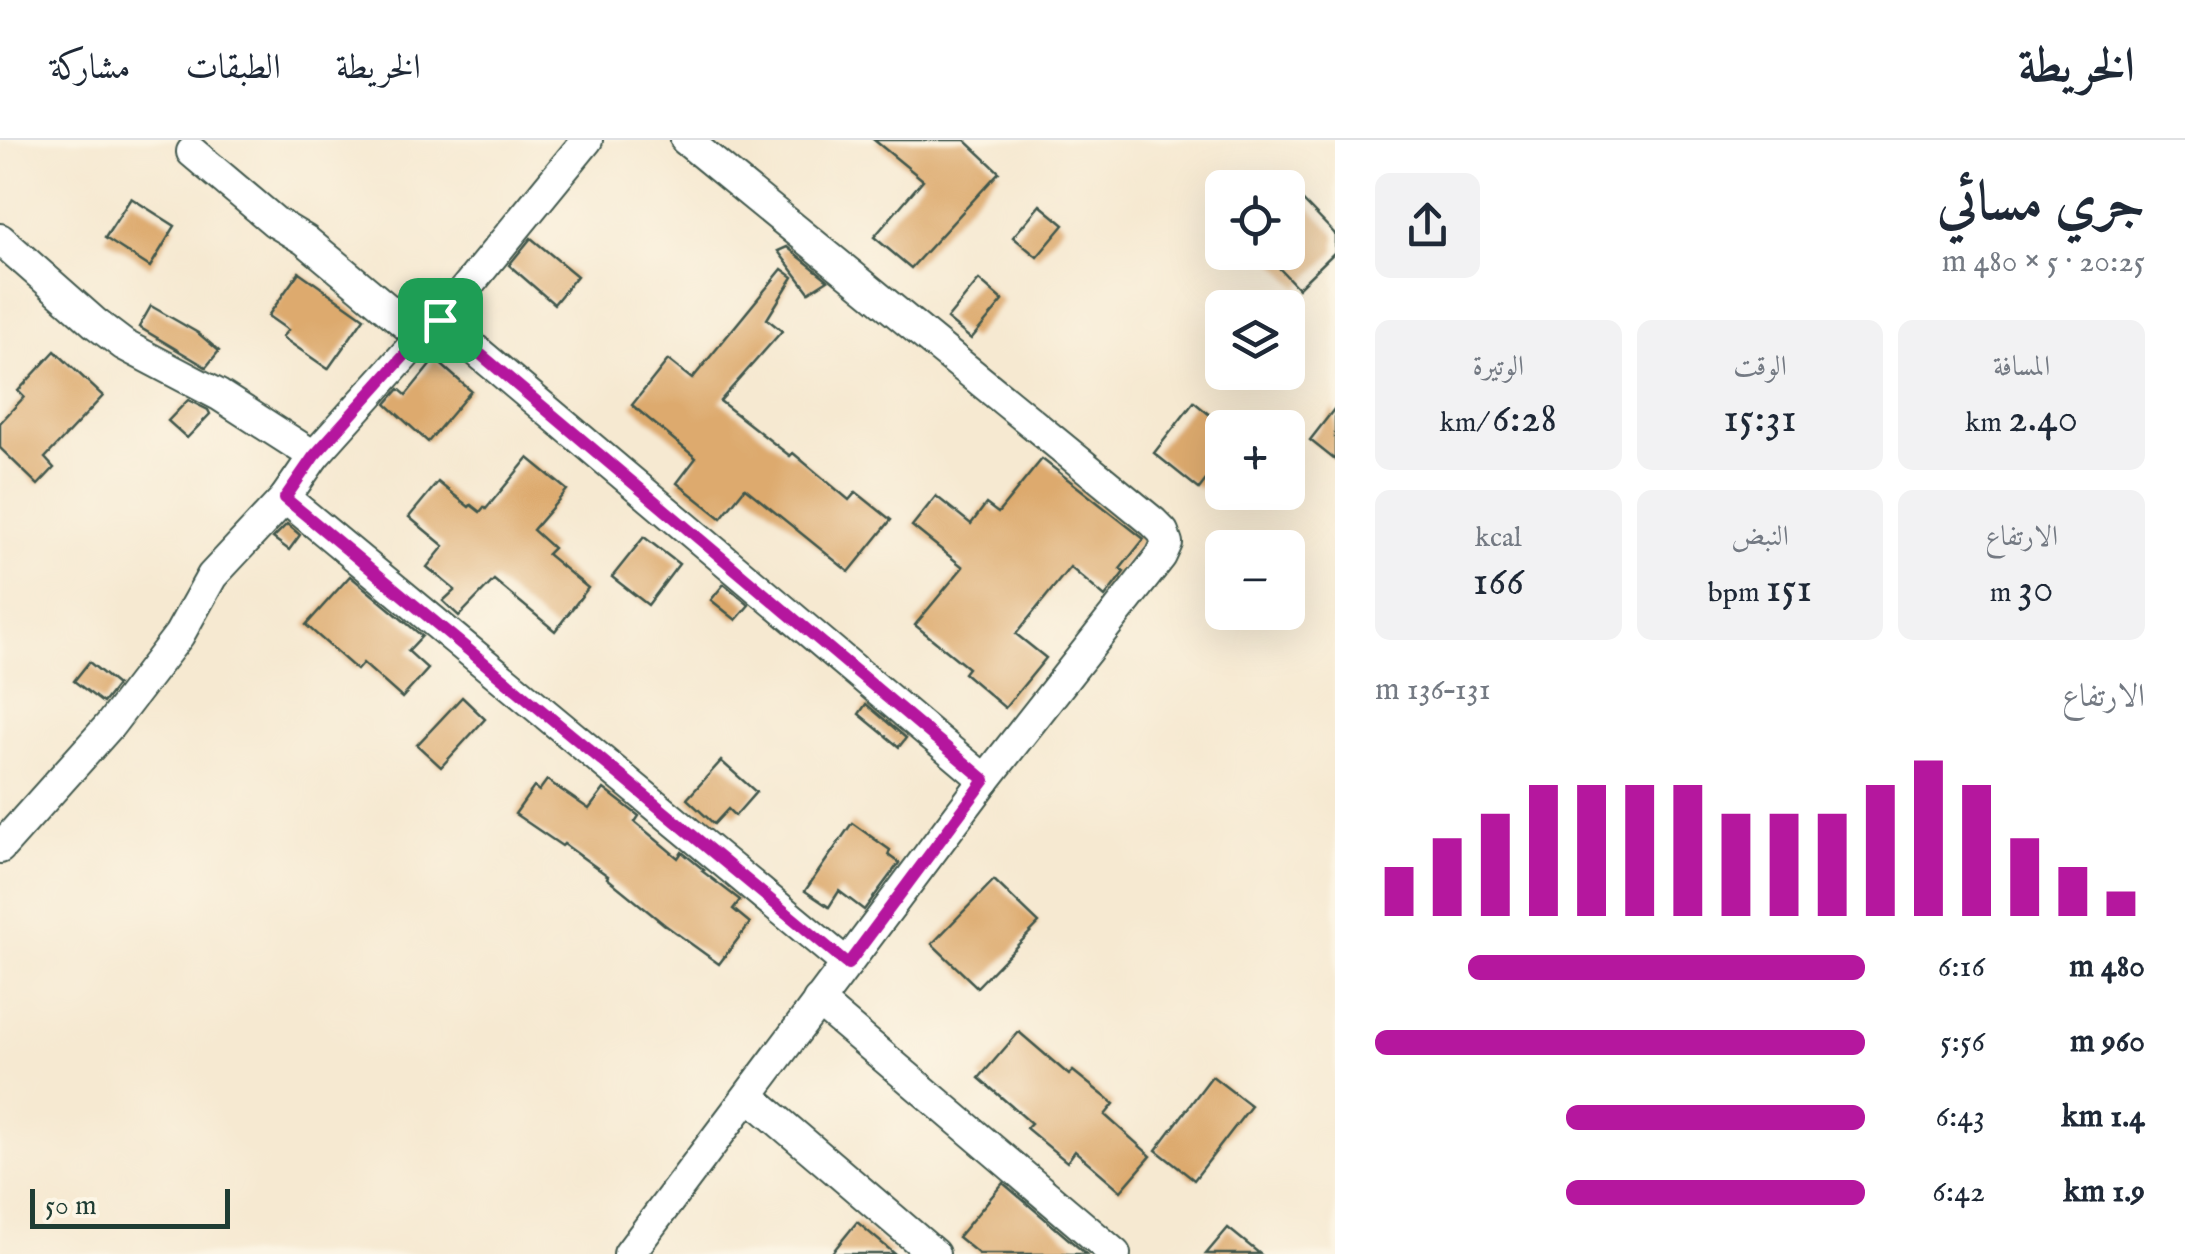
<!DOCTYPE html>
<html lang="ar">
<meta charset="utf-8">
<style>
:root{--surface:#fff;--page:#f2f2f3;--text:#1f2937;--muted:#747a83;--line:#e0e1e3;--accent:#b5179e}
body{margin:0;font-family:"IM FELL English",Amiri,serif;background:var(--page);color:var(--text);direction:rtl;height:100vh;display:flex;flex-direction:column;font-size:38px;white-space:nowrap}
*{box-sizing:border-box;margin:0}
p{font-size:32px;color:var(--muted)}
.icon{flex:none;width:55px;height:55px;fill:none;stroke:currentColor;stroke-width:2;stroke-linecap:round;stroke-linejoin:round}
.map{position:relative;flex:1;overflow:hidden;direction:ltr}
.sheet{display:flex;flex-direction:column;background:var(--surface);width:850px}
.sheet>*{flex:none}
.buttons{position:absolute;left:1205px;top:30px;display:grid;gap:20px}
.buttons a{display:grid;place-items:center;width:100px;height:100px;border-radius:15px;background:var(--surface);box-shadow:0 10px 40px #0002;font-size:50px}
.scale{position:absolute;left:30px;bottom:25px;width:200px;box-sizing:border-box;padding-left:10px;border:5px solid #1f3d34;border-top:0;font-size:28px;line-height:35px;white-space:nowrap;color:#1f3d34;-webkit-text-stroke:8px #fcf5e5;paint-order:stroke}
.pin{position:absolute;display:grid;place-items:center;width:85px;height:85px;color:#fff;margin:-42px;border-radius:20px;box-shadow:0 5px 15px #0006}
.round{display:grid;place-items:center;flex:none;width:105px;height:105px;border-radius:15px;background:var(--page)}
.overview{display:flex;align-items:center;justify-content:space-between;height:170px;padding:0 40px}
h1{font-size:55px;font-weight:600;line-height:75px}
.figures{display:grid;grid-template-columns:repeat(3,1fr);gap:15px;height:170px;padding:10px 40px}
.figures div{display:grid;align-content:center;border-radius:15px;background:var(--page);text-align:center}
.figures b{font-size:42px;font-weight:600}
.figures small{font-size:28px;font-weight:400}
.figures p{font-size:28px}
.chart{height:280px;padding:20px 40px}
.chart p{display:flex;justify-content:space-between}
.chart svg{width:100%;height:180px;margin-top:10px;stroke:var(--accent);stroke-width:6}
ul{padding:0 40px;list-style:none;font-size:32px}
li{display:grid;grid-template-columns:160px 120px 1fr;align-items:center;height:75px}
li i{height:25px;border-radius:12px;background:var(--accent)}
header{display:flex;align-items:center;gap:60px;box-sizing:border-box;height:140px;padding:0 50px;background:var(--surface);border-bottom:2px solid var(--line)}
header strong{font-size:48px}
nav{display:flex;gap:55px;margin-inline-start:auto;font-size:35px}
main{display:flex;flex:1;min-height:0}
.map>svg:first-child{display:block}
</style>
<header>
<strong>الخريطة</strong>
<nav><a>الخريطة</a><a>الطبقات</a><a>مشاركة</a></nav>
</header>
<main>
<section class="sheet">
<div class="overview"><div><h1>جري مسائي</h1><p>20:25 · 5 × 480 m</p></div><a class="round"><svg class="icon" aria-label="share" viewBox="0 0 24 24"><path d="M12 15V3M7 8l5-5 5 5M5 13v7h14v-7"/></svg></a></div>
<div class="figures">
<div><p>المسافة</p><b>2.40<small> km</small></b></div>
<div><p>الوقت</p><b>15:31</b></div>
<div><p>الوتيرة</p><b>6:28<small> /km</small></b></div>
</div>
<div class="figures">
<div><p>الارتفاع</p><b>30<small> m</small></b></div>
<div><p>النبض</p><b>151<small> bpm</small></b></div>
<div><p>kcal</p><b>166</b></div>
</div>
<div class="chart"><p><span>الارتفاع</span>131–136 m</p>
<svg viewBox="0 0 160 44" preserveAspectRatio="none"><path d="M5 44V32M15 44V25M25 44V19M35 44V12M45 44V12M55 44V12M65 44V12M75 44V19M85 44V19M95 44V19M105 44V12M115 44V6M125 44V12M135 44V25M145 44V32M155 44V38"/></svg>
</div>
<ul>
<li><b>480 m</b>6:16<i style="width:81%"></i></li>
<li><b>960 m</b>5:56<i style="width:100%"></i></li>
<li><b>1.4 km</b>6:43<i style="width:61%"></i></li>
<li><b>1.9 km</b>6:42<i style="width:61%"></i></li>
</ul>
</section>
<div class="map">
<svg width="1335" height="1114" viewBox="0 0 1335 1114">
<rect width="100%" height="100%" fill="#fcf5e5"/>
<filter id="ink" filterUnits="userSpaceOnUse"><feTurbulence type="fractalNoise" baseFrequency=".01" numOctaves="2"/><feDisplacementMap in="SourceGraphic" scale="20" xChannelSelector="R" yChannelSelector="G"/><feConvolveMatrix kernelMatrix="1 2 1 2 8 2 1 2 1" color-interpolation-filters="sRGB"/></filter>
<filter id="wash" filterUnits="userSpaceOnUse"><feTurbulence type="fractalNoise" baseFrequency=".0048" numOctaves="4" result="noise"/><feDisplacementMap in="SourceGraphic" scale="40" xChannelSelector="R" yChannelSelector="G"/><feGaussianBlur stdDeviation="2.25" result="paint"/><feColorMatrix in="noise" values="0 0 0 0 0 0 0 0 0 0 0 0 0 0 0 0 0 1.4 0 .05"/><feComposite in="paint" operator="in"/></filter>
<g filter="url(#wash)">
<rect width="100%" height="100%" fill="#f6e9d1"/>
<g id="blocks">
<g fill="#ddaa6e">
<path d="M874 0H965L999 32 911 128 874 97 923 40Z"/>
<path d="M1288 45 1335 94V112L1298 148 1264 112H1288Z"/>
<path d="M131 58 175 86 150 127 105 98Z"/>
<path d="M1040 65 1064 85 1037 117 1013 97Z"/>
<path d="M531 98 577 136 554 164 509 125Z"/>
<path d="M787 107 828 140 809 152 778 111Z"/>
<path d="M782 129 793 137 767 179 782 191 720 261 790 316 793 313 849 360 856 352 891 380 849 432 745 348 721 378 677 343 696 318 632 265 668 220 692 239Z"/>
<path d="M299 132 364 178 328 229 282 197 288 190 268 176Z"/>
<path d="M979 140 1003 161 971 199 947 179Z"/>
<path d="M151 166 198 193 219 211 206 227 139 187Z"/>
<path d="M55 211 103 256 45 318 54 328 38 345 0 308V283L24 257 18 251Z"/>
<path d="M435 219 471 251 428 302 386 264 399 249 406 255Z"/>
<path d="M188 260 208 270 210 274 187 298 168 281Z"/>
<path d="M1194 262 1222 285V319L1199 349 1154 313Z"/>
<path d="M1335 268V320L1310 300Z"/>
<path d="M528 318 567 350 533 390 553 408 547 414 588 448 555 491 494 440 459 476 443 461 455 450 427 427 444 406 409 377 438 342 469 367 471 365 480 372 484 367 486 369Z"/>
<path d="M1042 319 1144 399 1120 429 1124 432 1105 457 1070 427 1016 494 1046 518 1005 568 964 533 968 528 915 485 963 427 912 386 936 356 971 384 986 364 998 373Z"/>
<path d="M287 384 300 395 289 410 273 398Z"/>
<path d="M644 397 679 424 648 465 612 437Z"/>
<path d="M350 436 422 496 408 511 428 529 402 558 363 523 357 530 306 485Z"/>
<path d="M724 444 749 465 736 480 711 460Z"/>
<path d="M89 522 117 545 103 563 74 541Z"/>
<path d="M462 557 485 579 441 627 417 605Z"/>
<path d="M866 564 906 598 899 607 859 574Z"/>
<path d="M721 621 756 652 735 676 728 669 714 684 687 659Z"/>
<path d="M547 640 589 669 604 649 639 676 635 682 678 718 682 712 704 730 702 731 740 760 733 769 750 783 719 824 665 785 607 738 608 736 564 704 562 706 515 674 534 647 539 651Z"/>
<path d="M852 683 890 710 888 715 899 723 864 770 839 751 829 767 805 751Z"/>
<path d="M994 740 1039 783 977 847 932 804Z"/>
<path d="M1019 892 1069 935 1073 931 1114 964 1105 975 1151 1016 1121 1051 1075 1011 1067 1022 1026 988 1031 983 979 938Z"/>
<path d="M1212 936 1251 966 1194 1040 1156 1010Z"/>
<path d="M1003 1043 1086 1114H979L958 1097Z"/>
<path d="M857 1082 895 1114H831Z"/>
<path d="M1228 1088 1260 1114H1206Z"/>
</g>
</g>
</g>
<g filter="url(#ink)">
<use href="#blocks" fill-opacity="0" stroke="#3f574c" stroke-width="2.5"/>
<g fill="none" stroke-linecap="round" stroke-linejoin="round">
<g stroke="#3f574c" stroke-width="34">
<g id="minor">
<path d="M192 12 275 82 305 100 421 197"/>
<path d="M0 99 95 183 124 205 219 255 314 316"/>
<path d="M440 180 985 640"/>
<path d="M285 358 847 824"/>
<path d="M0 708 110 585 179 495 212 436 285 358 314 316 421 197 440 180 587 0"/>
<path d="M818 861 1115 1114"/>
<path d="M749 956 934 1114"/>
<path d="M629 1114 985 640 1161 416 1167 403 1163 392 1153 382 686 0"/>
</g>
</g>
<use href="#minor" stroke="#fff" stroke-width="30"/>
</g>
</g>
<g fill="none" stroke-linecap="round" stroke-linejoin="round" filter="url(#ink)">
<g stroke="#fff" stroke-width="20">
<path id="route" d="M440 180 985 640 848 824 285 358 314 316 421 197Z"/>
</g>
<use href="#route" stroke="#b5179e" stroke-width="12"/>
</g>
</svg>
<div class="buttons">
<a><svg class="icon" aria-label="locate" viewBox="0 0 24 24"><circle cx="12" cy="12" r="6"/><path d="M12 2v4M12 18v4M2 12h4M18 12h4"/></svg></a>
<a><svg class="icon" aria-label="layers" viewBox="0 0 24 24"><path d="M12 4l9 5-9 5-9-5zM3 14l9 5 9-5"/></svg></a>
<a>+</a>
<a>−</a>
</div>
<div class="scale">50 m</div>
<div class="pin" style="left:440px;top:180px;background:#1e9e55"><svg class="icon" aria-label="arrive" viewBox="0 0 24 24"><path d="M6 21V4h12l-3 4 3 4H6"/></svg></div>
</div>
</main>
